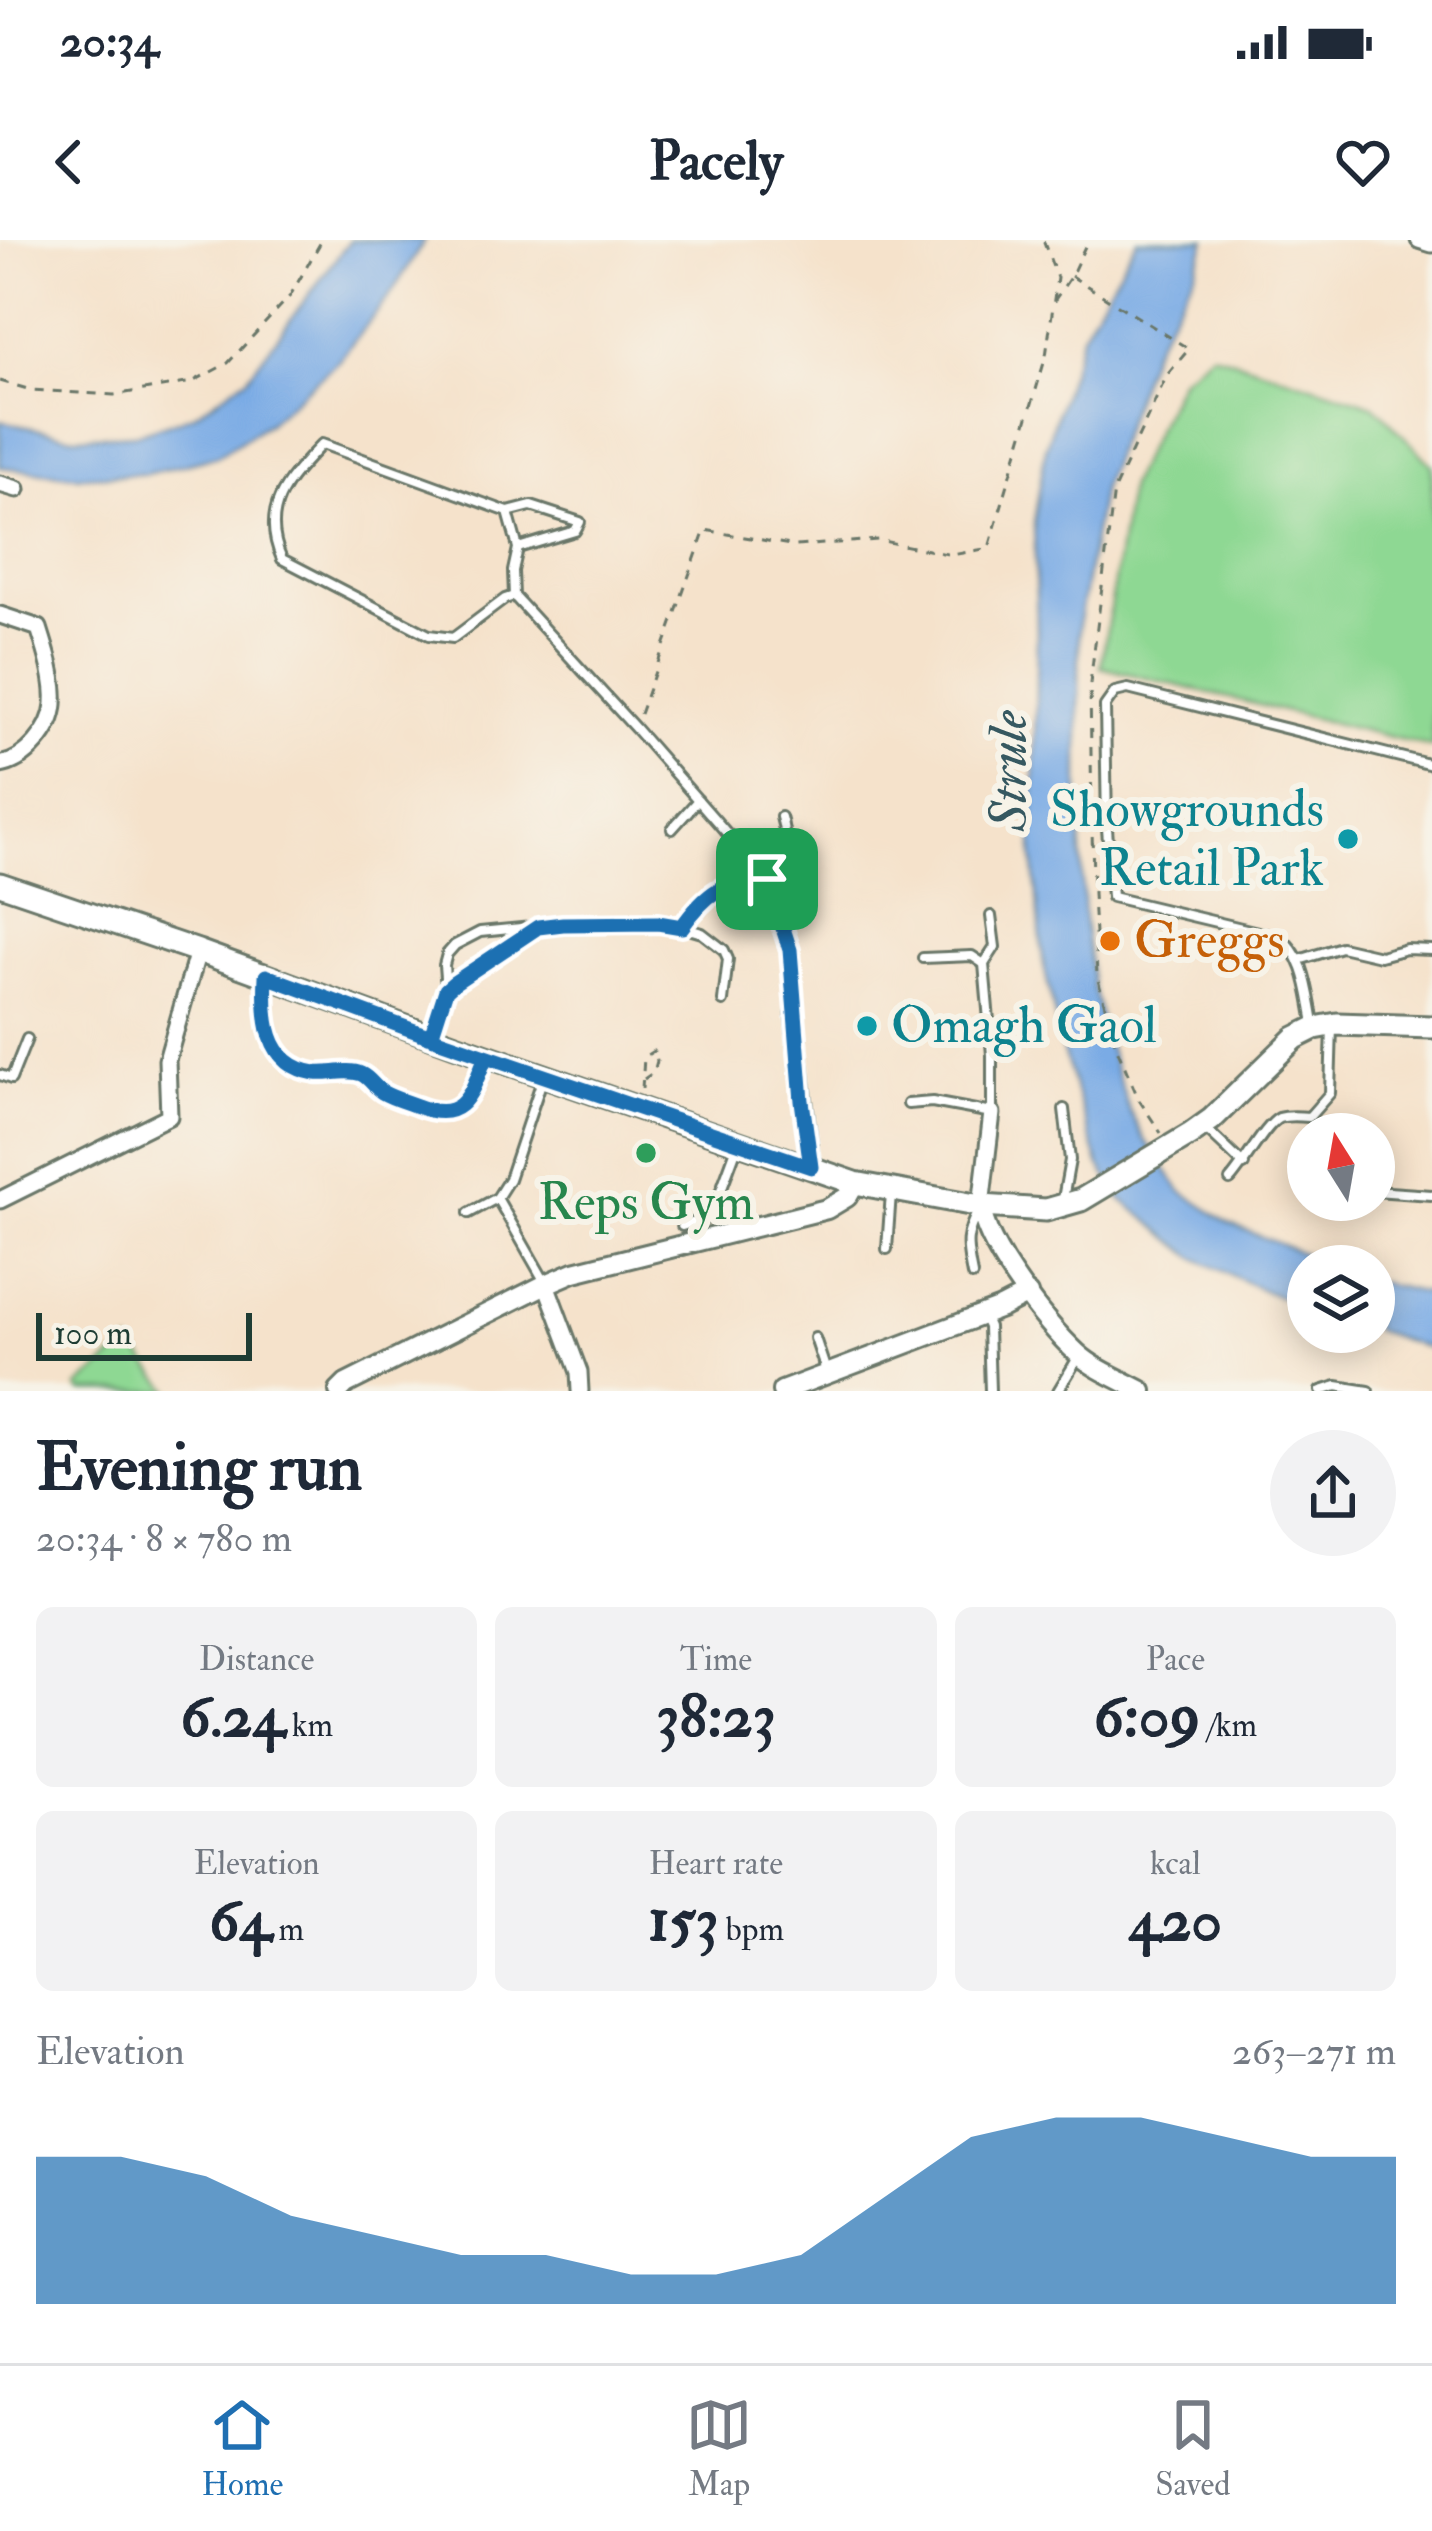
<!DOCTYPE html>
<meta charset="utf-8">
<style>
:root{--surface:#fff;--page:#f2f2f3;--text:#1f2937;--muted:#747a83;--line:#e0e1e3;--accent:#1f6fb2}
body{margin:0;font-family:"IM FELL Double Pica",serif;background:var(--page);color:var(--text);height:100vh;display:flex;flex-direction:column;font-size:45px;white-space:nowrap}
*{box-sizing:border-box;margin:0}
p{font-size:39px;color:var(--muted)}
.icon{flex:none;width:66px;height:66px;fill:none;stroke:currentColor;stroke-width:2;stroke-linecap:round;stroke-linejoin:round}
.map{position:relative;height:1151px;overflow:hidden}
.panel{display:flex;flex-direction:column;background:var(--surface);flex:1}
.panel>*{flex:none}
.needle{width:78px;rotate:349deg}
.tools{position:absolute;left:1287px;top:873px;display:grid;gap:24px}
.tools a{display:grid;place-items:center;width:108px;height:108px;border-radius:50%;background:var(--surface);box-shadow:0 6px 30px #0003;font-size:60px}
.scale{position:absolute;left:36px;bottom:30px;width:216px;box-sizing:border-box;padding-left:12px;border:6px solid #1f3d34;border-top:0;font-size:33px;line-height:42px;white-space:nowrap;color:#1f3d34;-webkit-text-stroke:9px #f7f3e8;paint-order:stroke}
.pin{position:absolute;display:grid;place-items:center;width:102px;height:102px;color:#fff;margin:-51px;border-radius:24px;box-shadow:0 6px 18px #0006}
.round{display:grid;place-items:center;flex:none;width:126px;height:126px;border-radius:63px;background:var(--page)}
.head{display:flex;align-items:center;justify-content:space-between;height:204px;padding:0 36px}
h1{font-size:66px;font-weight:700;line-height:90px}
.metrics{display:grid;grid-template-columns:repeat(3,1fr);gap:18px;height:204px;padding:12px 36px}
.metrics div{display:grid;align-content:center;border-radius:18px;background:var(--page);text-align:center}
.metrics b{font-size:60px;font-weight:700}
.metrics small{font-size:33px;font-weight:400}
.metrics p{font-size:33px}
.chart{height:336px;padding:24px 36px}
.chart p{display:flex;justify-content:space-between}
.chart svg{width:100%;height:216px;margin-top:12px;fill:var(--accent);opacity:.7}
.status{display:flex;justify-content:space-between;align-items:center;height:84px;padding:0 60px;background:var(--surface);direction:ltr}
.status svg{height:33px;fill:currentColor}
header{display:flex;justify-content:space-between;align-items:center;height:156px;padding:0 36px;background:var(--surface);font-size:54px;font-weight:700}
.tab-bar{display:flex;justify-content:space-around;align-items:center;height:168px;border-top:3px solid var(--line);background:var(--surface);font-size:33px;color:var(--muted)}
.tab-bar a{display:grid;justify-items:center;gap:6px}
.tab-bar .current{color:var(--accent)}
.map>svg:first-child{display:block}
</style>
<div class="status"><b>20:34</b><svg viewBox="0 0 49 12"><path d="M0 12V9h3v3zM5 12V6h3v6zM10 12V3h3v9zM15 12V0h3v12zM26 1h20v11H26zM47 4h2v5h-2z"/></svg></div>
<header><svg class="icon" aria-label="back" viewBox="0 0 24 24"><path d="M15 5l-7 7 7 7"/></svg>Pacely<svg class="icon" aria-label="heart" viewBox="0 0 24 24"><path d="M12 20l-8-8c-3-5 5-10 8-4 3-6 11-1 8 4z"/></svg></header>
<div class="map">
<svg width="1432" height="1151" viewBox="0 0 1432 1151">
<rect width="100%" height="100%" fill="#f7f3e8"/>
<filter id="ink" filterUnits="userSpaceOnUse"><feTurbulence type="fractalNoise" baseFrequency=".00833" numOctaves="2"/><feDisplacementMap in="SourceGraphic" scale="24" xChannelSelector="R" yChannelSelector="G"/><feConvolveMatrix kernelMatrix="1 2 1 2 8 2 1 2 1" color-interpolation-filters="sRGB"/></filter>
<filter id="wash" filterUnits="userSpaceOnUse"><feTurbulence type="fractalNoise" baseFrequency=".004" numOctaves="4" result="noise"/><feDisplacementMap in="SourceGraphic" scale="48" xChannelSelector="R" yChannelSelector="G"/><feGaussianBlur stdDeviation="2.7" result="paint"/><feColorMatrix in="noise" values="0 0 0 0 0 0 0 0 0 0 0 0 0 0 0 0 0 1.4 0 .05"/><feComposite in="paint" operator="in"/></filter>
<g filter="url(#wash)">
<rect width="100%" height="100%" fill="#f5e2cb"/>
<g fill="#8ed893" stroke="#568a64" stroke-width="3">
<path d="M1212 113 1374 165 1432 225V507L1101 427 1129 245 1181 138Z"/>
<path d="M130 1103 171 1151H81L78 1147Z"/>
</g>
<g fill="#7aabe5" stroke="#4c748c" stroke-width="3">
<path d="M350 0H425L391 54 339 120 268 183 217 216 146 234 77 236 0 227V181L74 197 137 194 194 175 247 138Z"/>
<path d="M1137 0H1206L1195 33 1152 109 1102 247 1079 381V567L1084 679 1093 748 1110 813 1130 872 1143 897 1181 951 1228 983 1333 1026H1308V1067L1267 1052 1195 1018 1120 958 1099 924 1062 808 1043 721 1033 616 1037 390 1034 282 1046 207 1082 94Z"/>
<path d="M1374 1041 1432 1055V1110L1374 1090Z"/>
</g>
</g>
<g filter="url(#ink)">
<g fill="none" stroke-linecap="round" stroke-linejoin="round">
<g stroke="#6a7769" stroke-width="14">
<g id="service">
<path d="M508 272 531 266 580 282 575 291 518 308"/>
<path d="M514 356 505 359 453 398 429 395 282 319C259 268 288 240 322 204L508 272 518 308 513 331 514 356 635 488 767 639 790 710 794 772"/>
<path d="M672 589 698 560"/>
<path d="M682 687C705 653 726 638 767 639 785 620 788 602 781 577"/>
<path d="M923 718 972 716 984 724"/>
<path d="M1299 720 1341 707 1380 716 1406 709 1432 710"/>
<path d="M266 737 264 777 273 804 286 820 311 833 356 832 367 837 380 851 435 873 455 871 471 854 484 819"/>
<path d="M446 750 536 688"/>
<path d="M1314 783C1308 753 1306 715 1279 697L1112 657 1107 588 1105 466 1115 452 1128 449 1432 525"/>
<path d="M432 795 446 750 444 725 447 714 455 705 480 692 563 684 658 683 682 687 702 693 724 710 728 719 723 761"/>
<path d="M0 835 11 839 27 799"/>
<path d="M908 864 932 862 992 873V815L984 724 995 707 991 676"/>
<path d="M1204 887 1244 925"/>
<path d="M1230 940C1244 925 1265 885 1279 878 1288 875 1299 876 1309 877L1330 853 1332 786"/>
<path d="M1374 951 1432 955"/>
<path d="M497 958 545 1042"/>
<path d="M1063 959 1070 920 1064 869"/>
<path d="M469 973 497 958 509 939 543 837"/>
<path d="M682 986 711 977 738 904"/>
<path d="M887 1009 891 953"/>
<path d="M972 1035C966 1004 964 997 979 969"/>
<path d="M983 1076 988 1087 990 1151"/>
<path d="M815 1098 826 1131"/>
<path d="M1058 1151 1079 1116"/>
<path d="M1321 1151 1337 1146 1369 1151"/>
</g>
</g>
<g stroke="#6a7769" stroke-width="21">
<g id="minor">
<path d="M1419 0 1432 4"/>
<path d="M0 244 17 249"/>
<path d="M0 375 39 388C46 410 56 441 54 464 52 490 26 521 0 525"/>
<path d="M794 773 811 927"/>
<path d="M0 960 169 876 167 820 198 711"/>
<path d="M981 966 992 873"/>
<path d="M546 1044 579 1132 580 1151"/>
</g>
</g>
<g stroke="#6a7769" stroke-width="24">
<g id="tertiary">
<path d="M981 966C985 1007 1047 1085 1077 1113 1094 1129 1122 1140 1142 1151"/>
<path d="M339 1151 346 1144 546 1044 574 1032 827 969 847 957 855 943"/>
<path d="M782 1151 1001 1068 1028 1054"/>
</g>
</g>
<g stroke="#6a7769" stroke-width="27">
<path id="secondary" d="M0 644 198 711 455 805 855 943 981 966 1046 970 1081 960 1191 894 1212 879 1295 798 1315 788 1337 784 1432 787"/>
</g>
<g stroke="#6a7769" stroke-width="3" stroke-dasharray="9 9" stroke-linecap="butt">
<path d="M1071 36 1189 109 1167 135 1114 250 1090 444 1093 653 1097 736 1116 806 1139 860 1161 893"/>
<path d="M1054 61 1071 36 1088 0"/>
<path d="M0 141 31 150 114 155 192 142 228 123 290 56 322 0"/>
<path d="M640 474 705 290 796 306 878 300 952 315 989 308 1046 116 1057 38 1043 0"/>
<path d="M642 849 644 817 655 810 657 821 654 832 644 839"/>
</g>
<use href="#service" stroke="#fff" stroke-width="8"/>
<use href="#minor" stroke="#fff" stroke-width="15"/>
<use href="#tertiary" stroke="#fff" stroke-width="18"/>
<use href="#secondary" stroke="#fff" stroke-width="21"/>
</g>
</g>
<g fill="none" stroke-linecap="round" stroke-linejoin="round" filter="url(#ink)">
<g stroke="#fff" stroke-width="24">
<path id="route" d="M767 639C726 638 705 654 682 687L658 683 563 684 538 687 454 743 446 750 431 797 486 816C471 853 464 885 417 866 406 862 392 858 382 852 374 847 370 838 361 834 347 828 330 835 315 833 264 825 264 775 266 736L431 797 486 816 811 927 802 861 790 710 767 639"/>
</g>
<use href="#route" stroke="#1f6fb2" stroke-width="15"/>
</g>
<g fill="#0f9aa8" stroke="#f7f3e8" stroke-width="4.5">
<circle cx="1348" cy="599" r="12"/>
<circle cx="867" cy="786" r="12"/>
</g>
<circle fill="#e8710a" stroke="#f7f3e8" stroke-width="4.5" cx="1110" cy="701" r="12"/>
<circle fill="#2e9e5b" stroke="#f7f3e8" stroke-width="4.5" cx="646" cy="913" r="12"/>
<g text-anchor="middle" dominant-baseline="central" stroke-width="12" stroke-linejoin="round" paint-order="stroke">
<g font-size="51" fill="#0d838f" stroke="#f7f3e8" text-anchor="end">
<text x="1324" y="570">Showgrounds<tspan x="1324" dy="59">Retail Park</tspan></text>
<text x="891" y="786" text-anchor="start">Omagh Gaol</text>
</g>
<g font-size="51" fill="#c56008" stroke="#f7f3e8" text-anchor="start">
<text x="1134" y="701">Greggs</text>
</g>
<g font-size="51" fill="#27864d" stroke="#f7f3e8">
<text x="646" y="963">Reps Gym</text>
</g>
<g font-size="54" font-style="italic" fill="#365860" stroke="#f7f3e8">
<text transform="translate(1009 531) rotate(-90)">Strule</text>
</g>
</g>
</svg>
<div class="tools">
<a><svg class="needle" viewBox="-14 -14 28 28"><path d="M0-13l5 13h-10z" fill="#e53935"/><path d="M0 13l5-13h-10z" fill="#747a83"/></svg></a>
<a><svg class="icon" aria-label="layers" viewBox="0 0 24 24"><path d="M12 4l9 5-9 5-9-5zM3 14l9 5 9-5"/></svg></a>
</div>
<div class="scale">100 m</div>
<div class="pin" style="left:767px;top:639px;background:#1e9e55"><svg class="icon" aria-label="arrive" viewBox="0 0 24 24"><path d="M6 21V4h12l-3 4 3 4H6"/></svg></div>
</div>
<section class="panel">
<div class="head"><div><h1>Evening run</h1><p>20:34 · 8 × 780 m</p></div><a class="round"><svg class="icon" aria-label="share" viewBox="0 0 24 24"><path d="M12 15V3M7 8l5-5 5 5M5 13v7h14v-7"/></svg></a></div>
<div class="metrics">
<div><p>Distance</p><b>6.24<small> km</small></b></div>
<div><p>Time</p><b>38:23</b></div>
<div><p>Pace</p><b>6:09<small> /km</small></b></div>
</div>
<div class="metrics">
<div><p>Elevation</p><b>64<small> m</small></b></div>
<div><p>Heart rate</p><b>153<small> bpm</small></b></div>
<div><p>kcal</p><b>420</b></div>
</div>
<div class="chart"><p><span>Elevation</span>263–271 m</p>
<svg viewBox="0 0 160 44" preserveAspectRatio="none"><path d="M0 44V14L10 14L20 18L30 26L40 30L50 34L60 34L70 38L80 38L90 34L100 22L110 10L120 6L130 6L140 10L150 14L160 14V44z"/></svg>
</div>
</section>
<nav class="tab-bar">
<a class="current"><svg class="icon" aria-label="home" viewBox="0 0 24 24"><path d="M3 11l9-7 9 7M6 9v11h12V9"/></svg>Home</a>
<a><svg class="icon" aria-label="map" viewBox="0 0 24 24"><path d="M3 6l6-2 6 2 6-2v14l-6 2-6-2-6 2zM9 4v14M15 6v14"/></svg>Map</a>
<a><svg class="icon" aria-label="saved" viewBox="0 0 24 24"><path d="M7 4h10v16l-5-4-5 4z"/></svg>Saved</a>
</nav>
